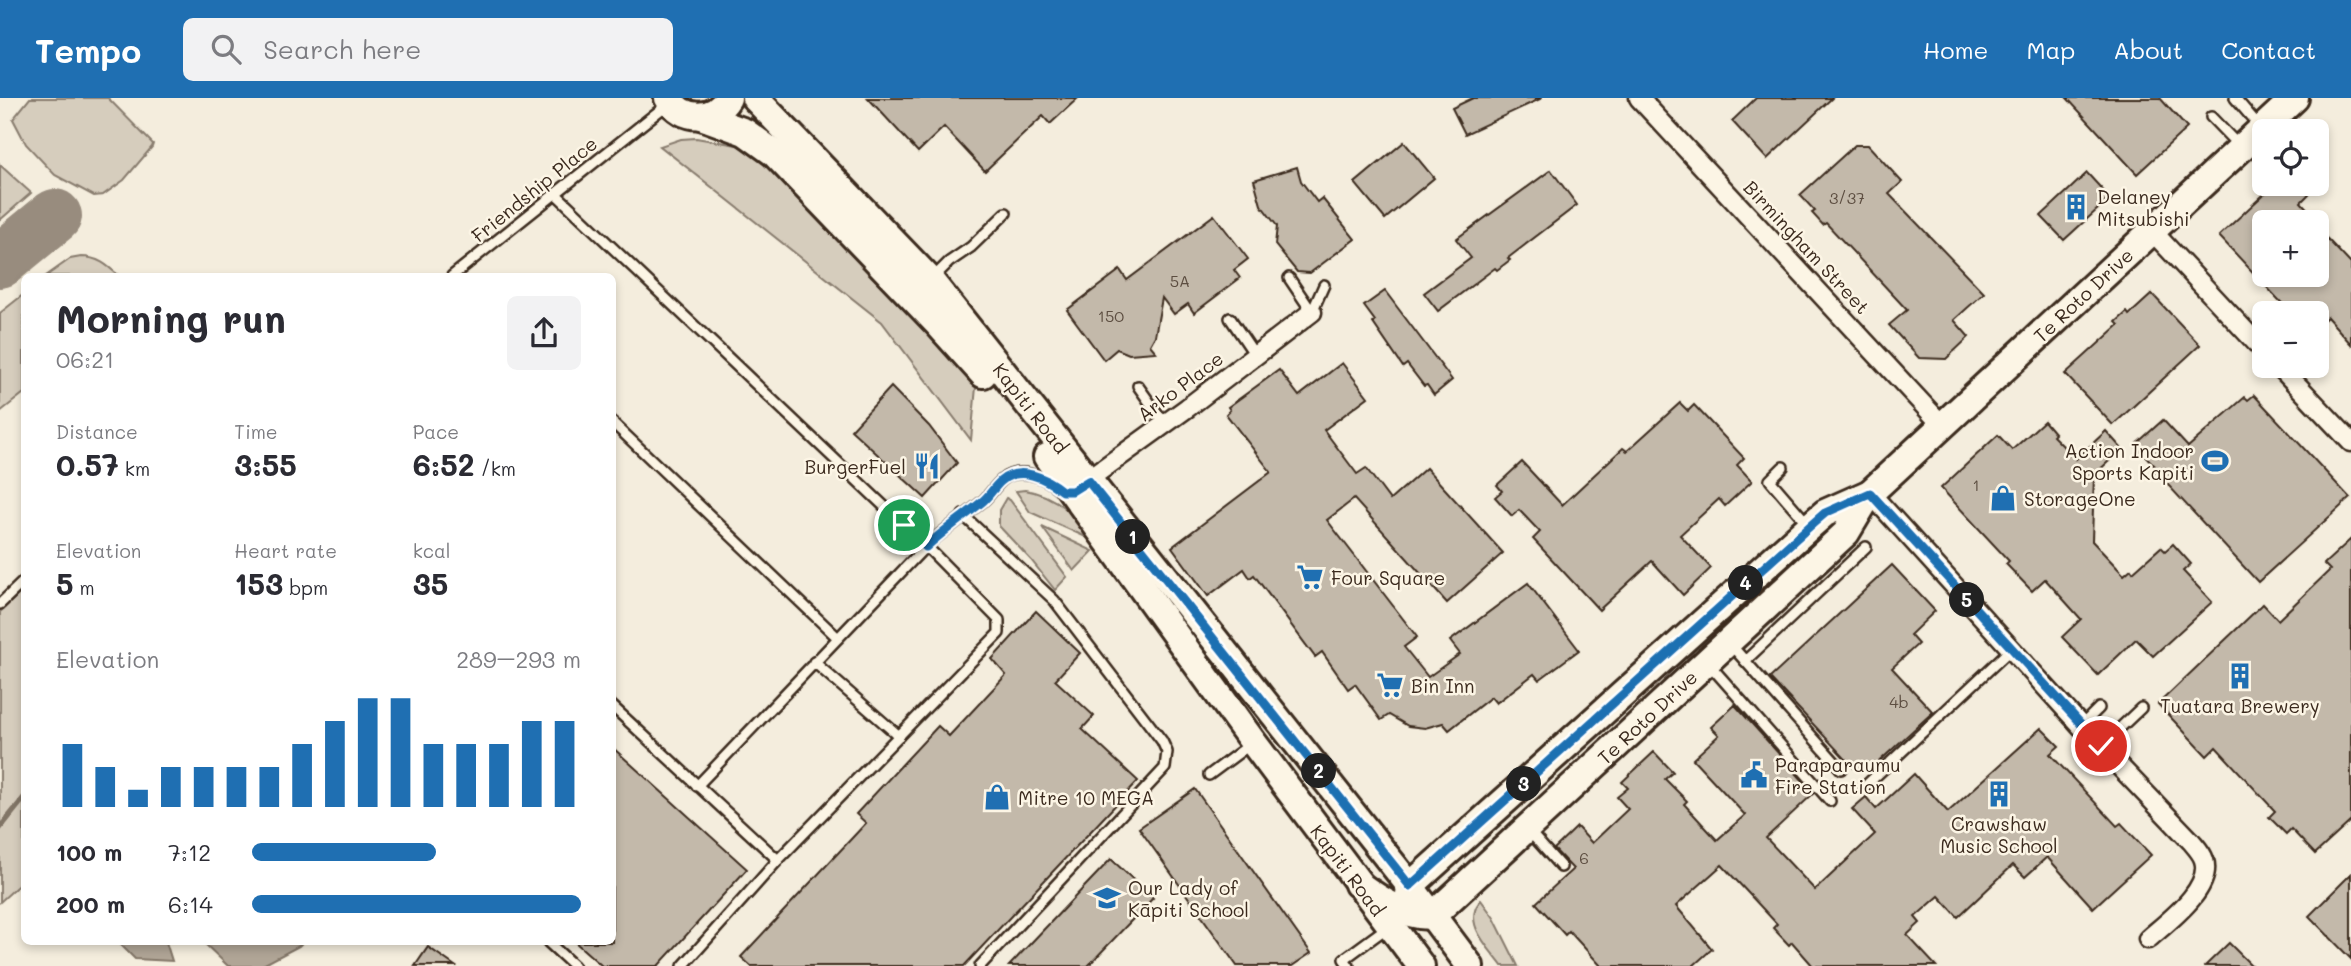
<!DOCTYPE html>
<meta charset="utf-8">
<style>
:root{--surface:#fff;--page:#f2f2f3;--text:#2b2b33;--muted:#7c7c81;--accent:#1f6fb2}
body{margin:0;font-family:Mali,sans-serif;background:var(--page);color:var(--text);height:100vh;display:flex;flex-direction:column;font-size:26px;white-space:nowrap}
*{box-sizing:border-box;margin:0}
p{font-size:23px;color:var(--muted)}
.icon{flex:none;width:38px;height:38px;fill:none;stroke:currentColor;stroke-width:2;stroke-linecap:round;stroke-linejoin:round}
.map{position:relative;flex:1;overflow:hidden}
.side{position:absolute;left:21px;top:175px;width:595px;height:672px;display:flex;flex-direction:column;background:var(--surface);border-radius:10px;box-shadow:0 4px 10px #0003}
.side>*{flex:none}
.buttons{position:absolute;left:2252px;top:21px;display:grid;gap:14px}
.buttons a{display:grid;place-items:center;width:77px;height:77px;border-radius:10px;background:var(--surface);box-shadow:0 4px 10px #0003;font-size:35px}
.pin{position:absolute;display:grid;place-items:center;width:60px;height:60px;color:#fff;margin:-30px;border:4px solid #fff;border-radius:50%;box-shadow:0 2px 7px #0007}
.km{position:absolute;width:35px;height:35px;margin:-18px;border-radius:50%;background:#222;color:#fff;font-size:19px;line-height:35px;text-align:center}
.round{display:grid;place-items:center;flex:none;width:74px;height:74px;border-radius:10px;background:var(--page)}
.overview{display:flex;align-items:center;justify-content:space-between;height:119px;padding:0 35px}
h1{font-size:38px;font-weight:700;line-height:52px}
.figures{display:grid;grid-template-columns:repeat(3,1fr);gap:10px;height:119px;padding:7px 35px}
.figures div{display:grid;align-content:center}
.figures b{font-size:30px;font-weight:700}
.figures small{font-size:19px;font-weight:400}
.figures p{font-size:19px}
.chart{height:196px;padding:14px 35px}
.chart p{display:flex;justify-content:space-between}
.chart svg{width:100%;height:126px;margin-top:7px;stroke:var(--accent);stroke-width:6}
ul{padding:0 35px;list-style:none;font-size:23px}
li{display:grid;grid-template-columns:112px 84px 1fr;align-items:center;height:52px}
li i{height:18px;border-radius:9px;background:var(--accent)}
header{display:flex;align-items:center;gap:42px;box-sizing:border-box;height:98px;padding:0 35px;background:var(--accent);color:#fff}
header strong{font-size:33px}
nav{display:flex;gap:38px;margin-inline-start:auto;font-size:24px}
.search{width:490px;height:63px;background:var(--page);display:flex;align-items:center;gap:18px;box-sizing:border-box;padding:0 24px;border-radius:10px;color:var(--muted);font-size:26px}
.map>svg:first-child{display:block}
</style>
<header>
<strong>Tempo</strong>
<div class="search"><svg class="icon" aria-label="search" viewBox="0 0 24 24"><circle cx="10" cy="10" r="6"/><path d="M15 15l6 6"/></svg>Search here</div>
<nav><a>Home</a><a>Map</a><a>About</a><a>Contact</a></nav>
</header>
<div class="map">
<svg width="2351" height="868" viewBox="0 0 2351 868">
<rect width="100%" height="100%" fill="#f4eddd"/>
<filter id="ink" filterUnits="userSpaceOnUse"><feTurbulence type="fractalNoise" baseFrequency=".0143" numOctaves="2"/><feDisplacementMap in="SourceGraphic" scale="14" xChannelSelector="R" yChannelSelector="G"/><feConvolveMatrix kernelMatrix="1 2 1 2 8 2 1 2 1" color-interpolation-filters="sRGB"/></filter>
<g filter="url(#ink)">
<g fill="#d6cdbd" stroke="#887c6e" stroke-width="2">
<path d="M30 0H108L153 46 152 49 124 82 103 97 94 98 55 77 26 46 13 21Z"/>
<path d="M696 40 737 47 758 60 932 241 976 289 971 342 882 224 660 48 681 41Z"/>
<path d="M0 67 31 95 0 122Z"/>
<path d="M81 159C98 159 107 167 119 178H46L70 161Z"/>
<path d="M24 196V295L0 314V215Z"/>
<path d="M1025 392C1058 397 1077 420 1097 444L1030 414 1016 393Z"/>
<path d="M1006 400 1010 402 1067 479 1055 492 1031 462 999 428V412Z"/>
<path d="M1042 429 1093 453 1074 473Z"/>
<path d="M24 491V782L0 804V514Z"/>
<path d="M1481 802 1494 820 1518 868H1502C1489 850 1461 824 1481 802Z"/>
</g>
<g fill="#b0a596" stroke="#817466" stroke-width="2">
<path d="M118 844H166L172 863 135 861Z"/>
<path d="M203 844H303L299 848 261 868H228Z"/>
</g>
<g fill="none" stroke-linecap="round" stroke-linejoin="round">
<path stroke="#817466" stroke-width="6" d="M0 730 24 700"/>
<path stroke="#988c7e" stroke-width="54" d="M0 163 55 118"/>
</g>
<g fill="#c3b9aa" stroke="#3b2a1e" stroke-width="2">
<path d="M868 0H1078L1050 26 1043 18 985 73 944 29 918 54Z"/>
<path d="M1473 0H1542L1465 36 1452 10Z"/>
<path d="M1756 0H1832L1767 61 1732 23Z"/>
<path d="M2067 0H2160L2187 30 2137 76Z"/>
<path d="M1404 44 1434 80 1385 121 1355 85Z"/>
<path d="M1855 47H1868L1902 84 1889 96 1984 195 1954 222 1969 239 1946 261 1919 260 1889 227 1907 212 1826 125 1823 127 1812 115 1815 113 1800 97Z"/>
<path d="M1297 69 1301 83 1317 104 1322 100 1355 141 1310 175 1297 174 1275 147 1277 128 1261 107 1254 82Z"/>
<path d="M1551 72 1577 107 1508 160 1510 162 1497 172 1495 170 1438 213 1424 195 1471 160 1456 141Z"/>
<path d="M2087 75 2110 100 2064 142 2041 118Z"/>
<path d="M2275 86H2300L2309 96 2301 104 2313 117 2305 124H2264V177H2317V130L2351 166V246L2327 219 2317 228V215H2291L2219 138Z"/>
<path d="M1214 117 1248 161 1234 172 1240 180 1194 215 1188 206 1174 216 1162 200 1155 238 1150 247 1156 254 1129 256 1117 251 1104 262 1067 212 1120 172 1127 182Z"/>
<path d="M1385 193 1452 282 1434 297 1427 287 1424 288 1407 266 1403 269 1373 225 1375 223 1364 208Z"/>
<path d="M2152 196 2200 247 2113 327 2065 276 2119 227 2116 224 2127 214 2129 217Z"/>
<path d="M1342 265 1368 299 1324 332 1357 376 1366 370 1390 402 1426 370 1503 455 1447 505 1354 401 1327 422 1417 539 1404 549 1428 579 1460 556 1450 543 1528 485 1579 552 1539 582 1534 576 1496 605 1491 599 1449 632 1443 625 1425 630 1408 628 1389 617 1381 622 1355 586 1348 591 1322 554 1315 559 1254 477 1250 480 1244 471 1208 498 1172 449 1271 374 1226 316 1230 312 1228 309 1279 272 1299 298Z"/>
<path d="M891 289 929 328 957 365 925 400 851 332Z"/>
<path d="M2254 297 2350 400 2258 484 2156 374 2158 371 2135 347 2163 322 2188 349 2245 299 2248 302Z"/>
<path d="M1680 305 1688 313 1694 307 1744 360 1737 367 1752 383 1725 408 1719 401 1680 437 1711 470 1683 497 1652 463 1599 512 1533 441 1540 434 1519 412 1512 418 1495 399 1502 393 1497 387 1522 364 1562 407 1623 350 1627 353Z"/>
<path d="M2044 323 2055 336 2053 338 2076 361 2106 333 2122 351 2094 377 2092 443 2124 477 2131 471 2133 474 2161 449 2165 453 2173 446 2191 466 2183 473 2212 504 2153 558 2136 541 2098 577 2062 539 2081 521 2045 481 2032 493 2006 466 2009 463 1941 390 1998 337 2012 352Z"/>
<path d="M2351 441V723L2315 756 2291 731 2286 736 2269 719 2275 713 2216 649 2207 658 2158 606 2263 506 2278 522 2330 472 2324 466Z"/>
<path d="M1892 467 1935 513 1910 537 1918 546 1892 570 1933 614 1872 670H1854L1770 580Z"/>
<path d="M1036 513 1080 555 1055 582 1094 618 1082 631 1138 683 964 868H751L741 859 866 725 856 716 938 628 949 638 1006 577 992 561Z"/>
<path d="M1735 607 1814 695 1766 740 1815 792 1875 736 1852 711 1866 699 1876 711 1914 676 1948 714 2041 630 2059 648 2050 656 2117 728 2121 725 2151 757 2093 810 2047 759 2025 779 2013 767 1958 819 1939 798 1915 819 1920 825 1907 837 1936 868H1813L1792 844 1789 847 1773 830 1777 826 1722 767 1676 808 1712 851 1693 868H1601L1569 833 1565 837 1536 805 1573 771 1554 751 1577 729 1592 745 1628 711 1617 699 1628 690 1622 684 1654 654 1673 674 1665 681 1687 703 1684 706 1717 742 1745 717 1693 661 1719 637 1711 629Z"/>
<path d="M612 649 747 771 658 868H602L575 844H612Z"/>
<path d="M1195 691 1311 855 1292 868H1237L1139 730Z"/>
<path d="M1111 761 1153 800 1088 868H1009Z"/>
<path d="M2351 776V861L2309 818Z"/>
<path d="M2229 845 2252 868H2205Z"/>
<path d="M428 849 455 868H415Z"/>
</g>
<g fill="none" stroke-linecap="round" stroke-linejoin="round">
<g stroke="#3b2a1e" stroke-width="14">
<g id="lane">
<path d="M2235 0 2259 28"/>
<path d="M2211 19 2240 49"/>
<path d="M556 96 926 448 999 522V535L778 762 683 868"/>
<path d="M452 178 669 5"/>
<path d="M1289 180 1312 214"/>
<path d="M932 181 949 164 971 149 1006 115"/>
<path d="M1312 214 1324 187"/>
<path d="M1230 220 1255 257"/>
<path d="M1138 288 1165 326"/>
<path d="M612 324 838 540"/>
<path d="M1783 369 1770 382 1807 425"/>
<path d="M963 417 1054 502 1162 643 1167 654 1165 670 980 868"/>
<path d="M0 506 24 483"/>
<path d="M1731 547 1841 671"/>
<path d="M1745 563 1866 449"/>
<path d="M814 564 899 638"/>
<path d="M1708 565 1830 703"/>
<path d="M612 608 778 762"/>
<path d="M2081 628 2099 610"/>
<path d="M2101 648 2141 610"/>
<path d="M1209 677 1252 645"/>
<path d="M697 688 926 448C944 432 964 419 983 403 990 397 994 389 1002 382 1018 368 1043 378 1058 390"/>
<path d="M1862 691 2011 551"/>
<path d="M1527 731 1561 769"/>
<path d="M548 844 574 868"/>
<path d="M1349 868 1344 861 1389 828"/>
</g>
</g>
<g stroke="#3b2a1e" stroke-width="23">
<g id="street">
<path d="M1639 0 1943 328"/>
<path d="M2152 133 2264 253"/>
<path d="M2279 268 2351 344"/>
<path d="M1079 388 1187 310 1312 214"/>
<path d="M1870 395 2081 628 2191 743C2196 749 2202 755 2204 762 2213 791 2167 824 2148 841"/>
</g>
</g>
<g stroke="#3b2a1e" stroke-width="32">
<g id="secondary">
<path d="M668 0C682 23 714 24 728 0"/>
<path d="M755 0 930 182 1410 788 1470 868"/>
<path d="M701 18 745 34 774 55 938 226 983 276"/>
<path d="M1047 359 1253 644 1421 868"/>
<path d="M1358 786C1379 801 1405 819 1432 818L1846 435 1870 395 2295 0"/>
<path d="M1408 805 1410 788 1810 428 1825 415 1870 395"/>
</g>
</g>
<use href="#lane" stroke="#fcf5e5" stroke-width="9"/>
<use href="#street" stroke="#fcf5e5" stroke-width="18"/>
<use href="#secondary" stroke="#fcf5e5" stroke-width="26"/>
</g>
</g>
<g fill="none" stroke-linecap="round" stroke-linejoin="round" filter="url(#ink)">
<g stroke="#fff" stroke-width="14">
<path id="route" d="M904 427 926 449C944 432 964 419 983 403 990 397 994 389 1001 383 1020 367 1046 380 1062 393H1072L1088 383 1410 788 1810 428 1825 415 1870 395 2101 648"/>
</g>
<use href="#route" stroke="#1f6fb2" stroke-width="9"/>
</g>
<defs>
<g id="building-bare" transform="scale(2.1)"><path d="M-4-6H4V6H1V3H-1V6H-4ZM-2.5-4.3h1.7v1.8h-1.7ZM.8-4.3h1.7v1.8H.8ZM-2.5-1h1.7V.8h-1.7ZM.8-1h1.7V.8H.8Z" fill="#1f6fb2" stroke="#fcf5e5" stroke-width="2.5" paint-order="stroke"/></g>
<g id="stadium-bare" transform="scale(2.1)"><path d="M0-5a6.5 5 0 1 0 0 10a6.5 5 0 1 0 0-10ZM-3.5-1.8h7v3.6h-7Z" fill="#1f6fb2" stroke="#fcf5e5" stroke-width="2.5" paint-order="stroke"/></g>
<g id="restaurant-bare" transform="scale(2.1)"><path d="M-5-6h1v4h1v-4h1v4h1v-4h1v5L-1.5 .5V6h-2V.5L-5-1ZM5-6V6H3V1.5H1.5Q1.5-4 5-6Z" fill="#1f6fb2" stroke="#fcf5e5" stroke-width="2.5" paint-order="stroke"/></g>
<g id="shop-bare" transform="scale(2.1)"><path d="M-5-2.5h2.3a2.7 3.5 0 0 1 5.4 0H5L5.5 6h-11ZM-1.5-2.5h3a1.5 2.3 0 0 0-3 0Z" fill="#1f6fb2" stroke="#fcf5e5" stroke-width="2.5" paint-order="stroke"/></g>
<g id="supermarket-bare" transform="scale(2.1)"><path d="M-6-5.5h2.5l.6 2H6L4.5 2H-2.5L-4.4-4H-6ZM-1.5 3.2a1.3 1.3 0 1 0 .1 0ZM3 3.2a1.3 1.3 0 1 0 .1 0Z" fill="#1f6fb2" stroke="#fcf5e5" stroke-width="2.5" paint-order="stroke"/></g>
<g id="civic-bare" transform="scale(2.1)"><path d="M-.6-6.5H3V-4.5H.6V-3L4-1V1h2V6H-6V1h2V-1L-.6-3ZM-1.2 2.5V6h2.4V2.5Z" fill="#1f6fb2" stroke="#fcf5e5" stroke-width="2.5" paint-order="stroke"/></g>
<g id="school-bare" transform="scale(2.1)"><path d="M0-5L7-2L0 1L-7-2ZM-4 1L0 2.5L4 1V4Q0 6-4 4Z" fill="#1f6fb2" stroke="#fcf5e5" stroke-width="2.5" paint-order="stroke"/></g>
</defs>
<g fill-rule="evenodd">
<use href="#building-bare" x="2076" y="109"/>
<use href="#stadium-bare" x="2215" y="363"/>
<use href="#restaurant-bare" x="927" y="368"/>
<use href="#shop-bare" x="2003" y="400"/>
<use href="#supermarket-bare" x="1310" y="479"/>
<use href="#building-bare" x="2240" y="578"/>
<use href="#supermarket-bare" x="1390" y="587"/>
<use href="#civic-bare" x="1754" y="677"/>
<use href="#building-bare" x="1999" y="696"/>
<use href="#shop-bare" x="997" y="699"/>
<use href="#school-bare" x="1107" y="800"/>
</g>
<g text-anchor="middle" dominant-baseline="central" stroke-width="5" stroke-linejoin="round" paint-order="stroke">
<g font-size="16" fill="#5d4e41">
<text x="1847" y="99">3/37</text>
<text x="1180" y="182">5A</text>
<text x="1111" y="217">150</text>
<text x="1976" y="386">1</text>
<text x="1899" y="603">4b</text>
<text x="1584" y="759">6</text>
</g>
<g font-size="19" fill="#3b2a1e" stroke="#fcf5e5">
<text transform="translate(534 91) rotate(-39)">Friendship Place</text>
<text transform="translate(1807 149) rotate(47)">Birmingham Street</text>
<text transform="translate(2083 197) rotate(-43)">Te Roto Drive</text>
<text transform="translate(1180 288) rotate(-37)">Arko Place</text>
<text transform="translate(1031 310) rotate(52)">Kapiti Road</text>
<text transform="translate(1647 619) rotate(-43)">Te Roto Drive</text>
<text transform="translate(1348 772) rotate(53)">Kapiti Road</text>
</g>
<g font-size="19" fill="#3b2a1e" stroke="#fcf5e5" text-anchor="start">
<text x="2097" y="98">Delaney<tspan x="2097" dy="22">Mitsubishi</tspan></text>
<text x="2194" y="352" text-anchor="end">Action Indoor<tspan x="2194" dy="22">Sports Kapiti</tspan></text>
<text x="906" y="368" text-anchor="end">BurgerFuel</text>
<text x="2024" y="400">StorageOne</text>
<text x="1331" y="479">Four Square</text>
<text x="1411" y="587">Bin Inn</text>
<text x="2240" y="607" text-anchor="middle">Tuatara Brewery</text>
<text x="1775" y="666">Paraparaumu<tspan x="1775" dy="22">Fire Station</tspan></text>
<text x="1018" y="699">Mitre 10 MEGA</text>
<text x="1999" y="725" text-anchor="middle">Crawshaw<tspan x="1999" dy="22">Music School</tspan></text>
<text x="1128" y="789">Our Lady of<tspan x="1128" dy="22">Kāpiti School</tspan></text>
</g>
</g>
</svg>
<div class="buttons">
<a><svg class="icon" aria-label="locate" viewBox="0 0 24 24"><circle cx="12" cy="12" r="6"/><path d="M12 2v4M12 18v4M2 12h4M18 12h4"/></svg></a>
<a>+</a>
<a>−</a>
</div>
<div class="pin" style="left:904px;top:427px;background:#1e9e55"><svg class="icon" aria-label="arrive" viewBox="0 0 24 24"><path d="M6 21V4h12l-3 4 3 4H6"/></svg></div>
<div class="pin" style="left:2101px;top:648px;background:#d93025"><svg class="icon" aria-label="check" viewBox="0 0 24 24"><path d="M5 12l5 5 9-10"/></svg></div>
<b class="km" style="left:1133px;top:439px">1</b>
<b class="km" style="left:1319px;top:673px">2</b>
<b class="km" style="left:1524px;top:686px">3</b>
<b class="km" style="left:1746px;top:485px">4</b>
<b class="km" style="left:1967px;top:502px">5</b>
<section class="side">
<div class="overview"><div><h1>Morning run</h1><p>06:21</p></div><a class="round"><svg class="icon" aria-label="share" viewBox="0 0 24 24"><path d="M12 15V3M7 8l5-5 5 5M5 13v7h14v-7"/></svg></a></div>
<div class="figures">
<div><p>Distance</p><b>0.57<small> km</small></b></div>
<div><p>Time</p><b>3:55</b></div>
<div><p>Pace</p><b>6:52<small> /km</small></b></div>
</div>
<div class="figures">
<div><p>Elevation</p><b>5<small> m</small></b></div>
<div><p>Heart rate</p><b>153<small> bpm</small></b></div>
<div><p>kcal</p><b>35</b></div>
</div>
<div class="chart"><p><span>Elevation</span>289–293 m</p>
<svg viewBox="0 0 160 44" preserveAspectRatio="none"><path d="M5 44V22M15 44V30M25 44V38M35 44V30M45 44V30M55 44V30M65 44V30M75 44V22M85 44V14M95 44V6M105 44V6M115 44V22M125 44V22M135 44V22M145 44V14M155 44V14"/></svg>
</div>
<ul>
<li><b>100 m</b>7:12<i style="width:56%"></i></li>
<li><b>200 m</b>6:14<i style="width:100%"></i></li>
</ul>
</section>
</div>
